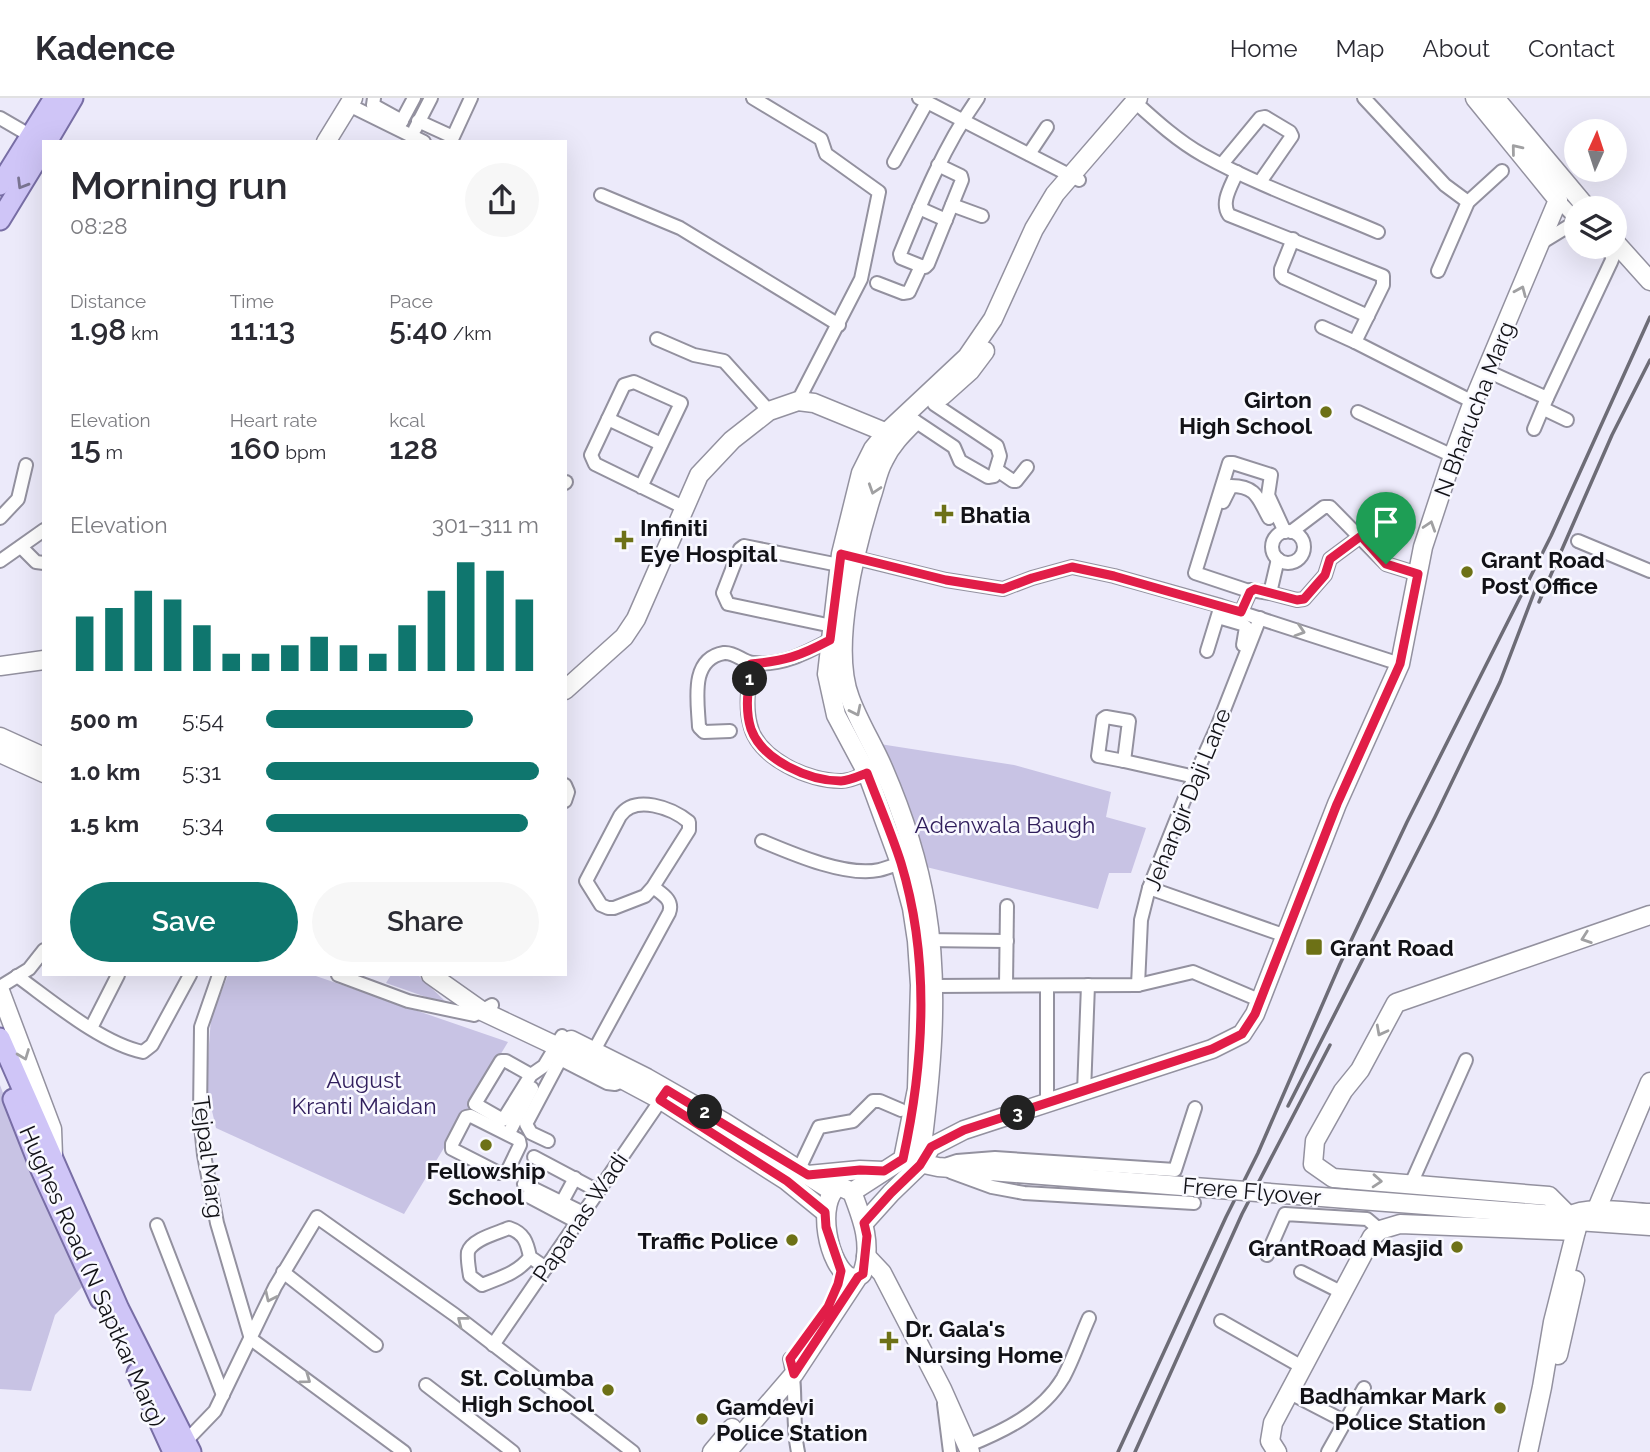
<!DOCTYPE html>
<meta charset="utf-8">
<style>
:root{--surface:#fff;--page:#f7f7f7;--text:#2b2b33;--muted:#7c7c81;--line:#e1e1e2;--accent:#0f766e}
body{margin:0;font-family:Raleway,sans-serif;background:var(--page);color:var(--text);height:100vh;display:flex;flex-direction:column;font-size:26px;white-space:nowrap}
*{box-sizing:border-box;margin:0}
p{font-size:23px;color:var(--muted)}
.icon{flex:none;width:38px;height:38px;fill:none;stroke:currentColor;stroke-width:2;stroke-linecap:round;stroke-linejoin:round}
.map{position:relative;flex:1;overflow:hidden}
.panel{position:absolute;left:42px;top:42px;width:525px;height:836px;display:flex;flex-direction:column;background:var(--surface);border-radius:0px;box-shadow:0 7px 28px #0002}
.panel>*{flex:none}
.needle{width:46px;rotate:3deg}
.buttons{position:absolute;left:1564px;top:21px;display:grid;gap:14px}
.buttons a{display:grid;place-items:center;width:63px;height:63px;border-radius:50%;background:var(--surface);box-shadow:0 7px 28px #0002;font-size:35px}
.pin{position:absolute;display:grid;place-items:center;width:60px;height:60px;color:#fff;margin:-72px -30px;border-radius:50% 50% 50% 0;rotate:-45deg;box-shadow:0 0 7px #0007}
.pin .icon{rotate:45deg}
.km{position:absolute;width:35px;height:35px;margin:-18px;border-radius:50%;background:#222;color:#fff;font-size:19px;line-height:35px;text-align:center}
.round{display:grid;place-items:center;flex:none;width:74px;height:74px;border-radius:37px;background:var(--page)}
.headline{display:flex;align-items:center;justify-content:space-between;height:119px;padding:0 28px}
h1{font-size:38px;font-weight:600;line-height:52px}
.metrics{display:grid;grid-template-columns:repeat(3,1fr);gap:10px;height:119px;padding:7px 28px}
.metrics div{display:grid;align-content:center}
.metrics b{font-size:30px;font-weight:600}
.metrics small{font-size:19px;font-weight:400}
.metrics p{font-size:19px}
.chart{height:196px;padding:14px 28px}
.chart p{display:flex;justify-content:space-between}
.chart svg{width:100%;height:126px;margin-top:7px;stroke:var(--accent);stroke-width:6}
.primary-button{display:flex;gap:14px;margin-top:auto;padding:14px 28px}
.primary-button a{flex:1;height:80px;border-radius:42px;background:var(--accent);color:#fff;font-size:28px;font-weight:600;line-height:80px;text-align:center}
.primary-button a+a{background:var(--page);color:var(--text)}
ul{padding:0 28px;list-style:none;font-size:23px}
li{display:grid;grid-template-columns:112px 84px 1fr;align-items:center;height:52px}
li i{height:18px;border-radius:9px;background:var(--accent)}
header{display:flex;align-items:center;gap:42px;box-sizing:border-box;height:98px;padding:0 35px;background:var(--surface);border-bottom:2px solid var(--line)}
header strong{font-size:33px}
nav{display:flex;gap:38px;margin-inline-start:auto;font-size:24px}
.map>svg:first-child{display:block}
</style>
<header>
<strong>Kadence</strong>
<nav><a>Home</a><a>Map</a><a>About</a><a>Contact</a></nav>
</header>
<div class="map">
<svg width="1650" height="1354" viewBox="0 0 1650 1354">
<rect width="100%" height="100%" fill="#eceafa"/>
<g fill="#c8c3e4">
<path d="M867 644 1014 667 1111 694 1106 719 1146 730 1131 775H1109L1098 811 918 767Z"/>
<path d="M228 877H313L508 944 404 1116 216 1030 206 987 211 920Z"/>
<path d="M391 877H418L449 907 386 885Z"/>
<path d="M0 987 34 1078 82 1189 55 1217 31 1293 0 1291Z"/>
</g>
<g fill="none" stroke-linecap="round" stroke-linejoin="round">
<g stroke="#93919f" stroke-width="16">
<g id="street">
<path d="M374 0 373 7 402 23"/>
<path d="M753 0 821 41 826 56 879 94 861 181 798 303"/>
<path d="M919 0 1079 82"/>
<path d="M1364 0 1445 87 1468 104"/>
<path d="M1135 4C1156 23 1178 43 1203 57 1259 88 1320 109 1378 134"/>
<path d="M349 7 424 44"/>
<path d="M0 20 31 38"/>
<path d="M418 23 453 39 471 0"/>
<path d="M399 28 414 0"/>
<path d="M415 31 431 0"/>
<path d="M1029 56 1047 29"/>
<path d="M894 64 927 4"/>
<path d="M1222 66 1260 20 1265 19 1290 34 1292 38 1260 84"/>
<path d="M1237 74C1232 87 1220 104 1229 117L1383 178V187L1355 244 1473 304"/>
<path d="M601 97 680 130 839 227"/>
<path d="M1558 102 1577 122"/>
<path d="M952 107 982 118"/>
<path d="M919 110 946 122"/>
<path d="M1293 141 1281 171V177L1284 180 1368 218"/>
<path d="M1541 145 1577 123"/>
<path d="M921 168 901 160 900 156C922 102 944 48 978 0"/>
<path d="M1438 173 1468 104 1502 73"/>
<path d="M877 185 903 195 909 194 921 168 925 169 928 166 962 82 961 78 938 67"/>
<path d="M1322 229 1355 244"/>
<path d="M657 241 694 257 724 263 769 313"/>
<path d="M1487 273 1547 300 1611 164 1613 159 1605 149"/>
<path d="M1544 311 1567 322"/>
<path d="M1358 314 1453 358"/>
<path d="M608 321 661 346"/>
<path d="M915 323 954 349 960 363 988 379 994 378 1000 358 997 348 934 306"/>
<path d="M1534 331 1547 300"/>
<path d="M997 372 1013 383H1016L1027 369"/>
<path d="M565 385 566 384"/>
<path d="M641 389 681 305 634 284 624 287 591 357 595 366 683 409"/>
<path d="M1223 404 1231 388C1256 388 1258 400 1269 420"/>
<path d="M0 420 18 401 26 367"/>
<circle cx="1288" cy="449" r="16"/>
<path d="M1291 434 1324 409H1330L1386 466 1418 476"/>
<path d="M1578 443 1650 473"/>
<path d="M21 449 36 464 44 465"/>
<path d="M848 458 946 482 1003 491 1032 480 1072 469 1114 478 1221 508 1400 566"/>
<path d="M0 463 44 432"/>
<path d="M1249 493 1195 475 1229 365H1233L1271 377 1268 397 1285 434"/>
<path d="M1270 495 1297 502 1304 501 1325 477 1330 461 1361 438"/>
<path d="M1241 514 1251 492 1270 495 1278 461"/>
<path d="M1218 519 1242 526 1246 529 1243 547"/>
<path d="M832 528 728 506 723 495 740 451 744 448 839 467"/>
<path d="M1207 553 1219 514"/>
<path d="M751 566C749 585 745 607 750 626 757 660 809 684 842 683 852 683 863 676 873 673"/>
<path d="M1106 619 1129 623 1124 663 1098 658 1103 621Z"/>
<path d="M730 633 704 634 699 629C698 604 689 561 724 555 736 554 743 565 754 565 782 568 806 555 830 542"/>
<path d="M1124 663 1195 679"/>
<path d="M565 687 568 694 565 703"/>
<path d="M762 743C793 756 846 779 879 772 888 770 897 766 906 763"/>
<path d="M1149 790 1286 838"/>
<path d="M923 842 1007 843"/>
<path d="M219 877 201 929 200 1018 204 1057 217 1125 251 1241 404 1354"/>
<path d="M338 877 408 903 474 917 492 907"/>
<path d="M17 878C53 904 101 945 143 954L152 947 190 877"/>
<path d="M1006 887 1007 808"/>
<path d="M1138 887 1141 822 1149 790 1185 700 1218 627 1260 520"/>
<path d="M934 888 1138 887 1193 874 1259 902"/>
<path d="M0 889 29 871 44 852"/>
<path d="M91 930 118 877"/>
<path d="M591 958 669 815C674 802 662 796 653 789L689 732V724C672 710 635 696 620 718L586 783 601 807 608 810H614L645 798 653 789"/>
<path d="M560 961 607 985 615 986 627 981"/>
<path d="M531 977 506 963H501L475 1006 503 1022 531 977 544 968 562 938"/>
<path d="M1084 994 1088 887"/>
<path d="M1047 1005V888"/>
<path d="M471 1018 519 1042 520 1047 507 1074 499 1075 452 1051V1046L466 1019Z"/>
<path d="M509 1035 532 990"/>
<path d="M548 1043 531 1035 526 1026 568 947"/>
<path d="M534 1059 598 1093"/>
<path d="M948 1066 957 1063 995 1060 1175 1072 1195 1010"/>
<path d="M799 1071 819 1029 853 1023 873 1003H880L901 1012"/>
<path d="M951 1074 992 1089 1024 1095 1194 1105"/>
<path d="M524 1086 583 1115"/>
<path d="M1411 1086 1466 962"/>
<path d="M528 1098 577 1124"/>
<path d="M562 1104 575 1080"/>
<path d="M157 1127 223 1297"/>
<path d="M1267 1157 1285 1116 1367 1121 1380 1132"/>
<path d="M530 1159C518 1175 499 1180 482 1187L470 1178C469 1171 467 1161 468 1154 472 1141 498 1135 509 1130 524 1135 527 1144 530 1159L546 1170"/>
<path d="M283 1174 376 1247"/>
<path d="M1301 1174 1343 1195"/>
<path d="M1221 1223 1304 1270"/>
<path d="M493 1247 665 996"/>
<path d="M790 1261C798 1292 791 1323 798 1354"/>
<path d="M426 1287 513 1354"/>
<path d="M1290 1295 1344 1323"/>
<path d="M944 1306 950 1354"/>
<path d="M187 1342 215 1313 275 1189 317 1119 455 1217 633 1354"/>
<path d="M967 1348C1004 1333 1042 1315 1063 1280 1073 1262 1080 1240 1089 1220"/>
<path d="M1328 1354 1364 1290"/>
</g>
</g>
<g stroke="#93919f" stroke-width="21">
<g id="secondary">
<path d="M1495 0 1587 110"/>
<path d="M326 44 353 0"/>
<path d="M1615 144 1650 183"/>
<path d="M942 298 970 273 985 253"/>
<path d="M913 325C902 336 891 347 884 362 878 372 876 385 872 397 856 448 830 549 850 600 859 625 874 648 884 672 903 716 918 762 926 809 940 893 931 979 920 1063"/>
<path d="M0 568 44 562"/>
<path d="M565 592 624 539 636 521 699 377 732 342 769 313 798 303 814 305 897 339"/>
<path d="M0 639 44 659"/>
<path d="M0 655 44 675"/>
<path d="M431 877 482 913 588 963 661 1002 787 1083 825 1114"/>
<path d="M0 893 52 1031 53 1058"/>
<path d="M571 942 647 980 724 1024 832 1093"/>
<path d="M910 1063 938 1069 1194 1089"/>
<path d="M808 1077 860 1072 884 1073"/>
<path d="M852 1094 903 1061 917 991 920 887 917 843 912 810 900 765 867 675 836 617 827 576 841 456 861 375 873 351 887 334 967 259 993 221 1034 131 1055 96 1138 0"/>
<path d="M1347 1101 1569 1118C1589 1107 1625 1114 1650 1115"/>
<path d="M1569 1118 1549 1098 1333 1080 1313 1066 1315 1043 1343 993 1360 972 1396 905 1650 817"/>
<path d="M1577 1123 1650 1128"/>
<path d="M864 1125 891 1095 920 1067 931 1049 964 1032 1212 951 1242 936 1255 916 1337 706 1400 566 1423 449 1453 358 1473 304 1558 102 1475 0"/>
<path d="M866 1158 882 1175 942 1291 970 1354"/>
<path d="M1558 1257 1575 1182"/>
<path d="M712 1354 732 1330"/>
<path d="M727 1354 794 1276 858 1179 862 1176C873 1147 862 1120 852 1094L839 1088C815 1103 828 1169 851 1180L858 1179"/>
<path d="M1277 1354 1270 1343 1273 1325 1372 1139 1380 1132 1400 1126 1576 1133"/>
<path d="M1528 1354 1542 1289 1553 1224 1576 1133 1579 1124 1596 1113 1650 984"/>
</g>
</g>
<g stroke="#786ea5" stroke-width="23">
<g id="primary">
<path d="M47 44 73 0"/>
<path d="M0 87 54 0"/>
<path d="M0 122 44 50"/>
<path d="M0 940 119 1211 191 1354"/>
<path d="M13 1001 41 1072 100 1201"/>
<path d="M137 1275 173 1354"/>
</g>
</g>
<use href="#street" stroke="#fff" stroke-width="12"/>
<use href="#secondary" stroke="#fff" stroke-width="18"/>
<use href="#primary" stroke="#cfc5f7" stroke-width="19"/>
<g stroke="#6d6c76" stroke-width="3.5">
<path d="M1539 504 1612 337 1650 262"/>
<path d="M1288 1008 1435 719 1500 584 1537 487"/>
<path d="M1118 1354 1226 1119 1258 1055 1340 866 1407 724 1551 438 1650 219"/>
<path d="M1135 1354 1242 1116 1330 947"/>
</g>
<g stroke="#93919f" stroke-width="21" stroke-linecap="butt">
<path id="secondary-bridge" d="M1194 1089 1347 1101"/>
</g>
<use href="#secondary-bridge" stroke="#fff" stroke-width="18"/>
</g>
<defs><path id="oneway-chevron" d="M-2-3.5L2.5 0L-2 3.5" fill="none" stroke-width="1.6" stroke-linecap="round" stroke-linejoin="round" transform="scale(1.75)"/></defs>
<g stroke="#a0a0a2">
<use href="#oneway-chevron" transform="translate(1516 51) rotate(-129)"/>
<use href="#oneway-chevron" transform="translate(1521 193) rotate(-67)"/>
<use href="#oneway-chevron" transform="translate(874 391) rotate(108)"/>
<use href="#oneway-chevron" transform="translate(1430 428) rotate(-72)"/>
<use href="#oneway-chevron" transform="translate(1300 533) rotate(18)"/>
<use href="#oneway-chevron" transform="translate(856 613) rotate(64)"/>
<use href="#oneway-chevron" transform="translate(1586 840) rotate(161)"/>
<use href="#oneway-chevron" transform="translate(1381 933) rotate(118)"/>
<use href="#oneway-chevron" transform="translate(24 957) rotate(69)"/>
<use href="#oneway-chevron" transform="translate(1377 1083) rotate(4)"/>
<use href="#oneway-chevron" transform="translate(270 1199) rotate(115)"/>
<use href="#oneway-chevron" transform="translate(462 1223) rotate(-142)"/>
<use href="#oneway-chevron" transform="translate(306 1281) rotate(36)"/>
</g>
<use stroke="#7a7492" href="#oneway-chevron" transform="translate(22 86) rotate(121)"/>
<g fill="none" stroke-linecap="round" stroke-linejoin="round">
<g stroke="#fff" stroke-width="14">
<path id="route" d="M1361 438 1386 466 1418 476 1400 566 1337 706 1255 916 1242 936 1212 951 964 1032 931 1049 920 1067 891 1095 864 1125 867 1138 863 1176 858 1179 794 1276 790 1261 828 1209 838 1186 841 1173 826 1129 825 1114 787 1083 660 1002 667 992 808 1077 860 1072 884 1073 903 1061C924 965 930 860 901 765 891 734 878 704 867 675 859 678 849 683 841 683 809 683 762 662 751 631 744 610 749 587 751 566 785 563 800 558 830 542L841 456 946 482 1003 491 1032 480 1072 469 1114 478 1241 514 1250 494 1255 491 1297 502 1304 501 1325 477 1330 461Z"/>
</g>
<use href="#route" stroke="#e11d48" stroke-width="9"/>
</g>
<g fill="#6d7116" stroke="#f9f9ff" stroke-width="2.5">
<circle cx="1326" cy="314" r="7"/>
<path d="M940.5 405.5h7v7h7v7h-7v7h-7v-7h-7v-7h7z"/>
<path d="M620.5 431.5h7v7h7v7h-7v7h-7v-7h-7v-7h7z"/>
<circle cx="1467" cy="474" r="7"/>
<rect x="1305" y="840" width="18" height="18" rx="3.5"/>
<circle cx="486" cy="1047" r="7"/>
<circle cx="792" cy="1142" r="7"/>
<circle cx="1457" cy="1149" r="7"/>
<path d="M885.5 1232.5h7v7h7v7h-7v7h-7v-7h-7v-7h7z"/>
<circle cx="608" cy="1292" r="7"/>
<circle cx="1500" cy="1310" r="7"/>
<circle cx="702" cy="1321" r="7"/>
</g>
<g text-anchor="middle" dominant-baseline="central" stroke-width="5" stroke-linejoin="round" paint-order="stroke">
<g font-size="23" font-weight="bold" fill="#121217" stroke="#f9f9ff" text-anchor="start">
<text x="1312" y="301" text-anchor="end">Girton<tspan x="1312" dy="26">High School</tspan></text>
<text x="960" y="416">Bhatia</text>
<text x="640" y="429">Infiniti<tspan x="640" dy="26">Eye Hospital</tspan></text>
<text x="1481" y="461">Grant Road<tspan x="1481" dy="26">Post Office</tspan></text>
<text x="1330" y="849">Grant Road</text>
<text x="486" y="1072" text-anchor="middle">Fellowship<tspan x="486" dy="26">School</tspan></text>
<text x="778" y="1142" text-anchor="end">Traffic Police</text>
<text x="1443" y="1149" text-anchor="end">GrantRoad Masjid</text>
<text x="905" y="1230">Dr. Gala's<tspan x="905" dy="26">Nursing Home</tspan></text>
<text x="594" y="1279" text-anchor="end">St. Columba<tspan x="594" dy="26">High School</tspan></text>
<text x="1486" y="1297" text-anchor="end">Badhamkar Mark<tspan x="1486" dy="26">Police Station</tspan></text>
<text x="716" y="1308">Gamdevi<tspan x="716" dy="26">Police Station</tspan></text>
</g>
<g font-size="23" fill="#121217" stroke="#f9f9ff">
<text transform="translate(1474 311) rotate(-69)">N Bharucha Marg</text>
<text transform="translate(1187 701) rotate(-68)">Jehangir Daji Lane</text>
<text transform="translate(209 1059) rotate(83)">Tejpal Marg</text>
<text transform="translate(1252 1093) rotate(5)">Frere Flyover</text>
<text transform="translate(580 1119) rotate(-56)">Papanas Wadi</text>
<text transform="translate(93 1178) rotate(66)">Hughes Road (N Saptkar Marg)</text>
</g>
<g font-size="23" fill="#301e5c" stroke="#f9f9ff">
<text x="1005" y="726">Adenwala Baugh</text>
<text x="364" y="981">August<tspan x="364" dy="26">Kranti Maidan</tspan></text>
</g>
</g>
</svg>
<div class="buttons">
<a><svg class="needle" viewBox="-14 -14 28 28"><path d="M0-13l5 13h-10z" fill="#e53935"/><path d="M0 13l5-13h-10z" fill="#7c7c81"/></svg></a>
<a><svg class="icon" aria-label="layers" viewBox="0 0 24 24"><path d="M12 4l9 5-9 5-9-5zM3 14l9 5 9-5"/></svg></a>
</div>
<div class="pin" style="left:1386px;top:466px;background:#1e9e55"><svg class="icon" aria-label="arrive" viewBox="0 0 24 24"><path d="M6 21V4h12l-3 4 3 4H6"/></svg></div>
<b class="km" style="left:750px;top:581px">1</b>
<b class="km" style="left:705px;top:1014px">2</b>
<b class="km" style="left:1018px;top:1015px">3</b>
<section class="panel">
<div class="headline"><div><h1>Morning run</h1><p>08:28</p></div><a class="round"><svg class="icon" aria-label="share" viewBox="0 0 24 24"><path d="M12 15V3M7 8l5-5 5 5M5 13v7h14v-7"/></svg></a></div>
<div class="metrics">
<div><p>Distance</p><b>1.98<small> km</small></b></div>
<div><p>Time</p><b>11:13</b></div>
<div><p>Pace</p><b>5:40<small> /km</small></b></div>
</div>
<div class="metrics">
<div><p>Elevation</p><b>15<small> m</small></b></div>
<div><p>Heart rate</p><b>160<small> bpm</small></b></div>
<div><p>kcal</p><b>128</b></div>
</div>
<div class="chart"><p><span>Elevation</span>301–311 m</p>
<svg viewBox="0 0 160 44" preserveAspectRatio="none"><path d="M5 44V25M15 44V22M25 44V16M35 44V19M45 44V28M55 44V38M65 44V38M75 44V35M85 44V32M95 44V35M105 44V38M115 44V28M125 44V16M135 44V6M145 44V9M155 44V19"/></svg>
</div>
<ul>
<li><b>500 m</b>5:54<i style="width:76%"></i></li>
<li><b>1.0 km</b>5:31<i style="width:100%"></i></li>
<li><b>1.5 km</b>5:34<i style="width:96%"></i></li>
</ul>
<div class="primary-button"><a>Save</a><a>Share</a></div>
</section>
</div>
